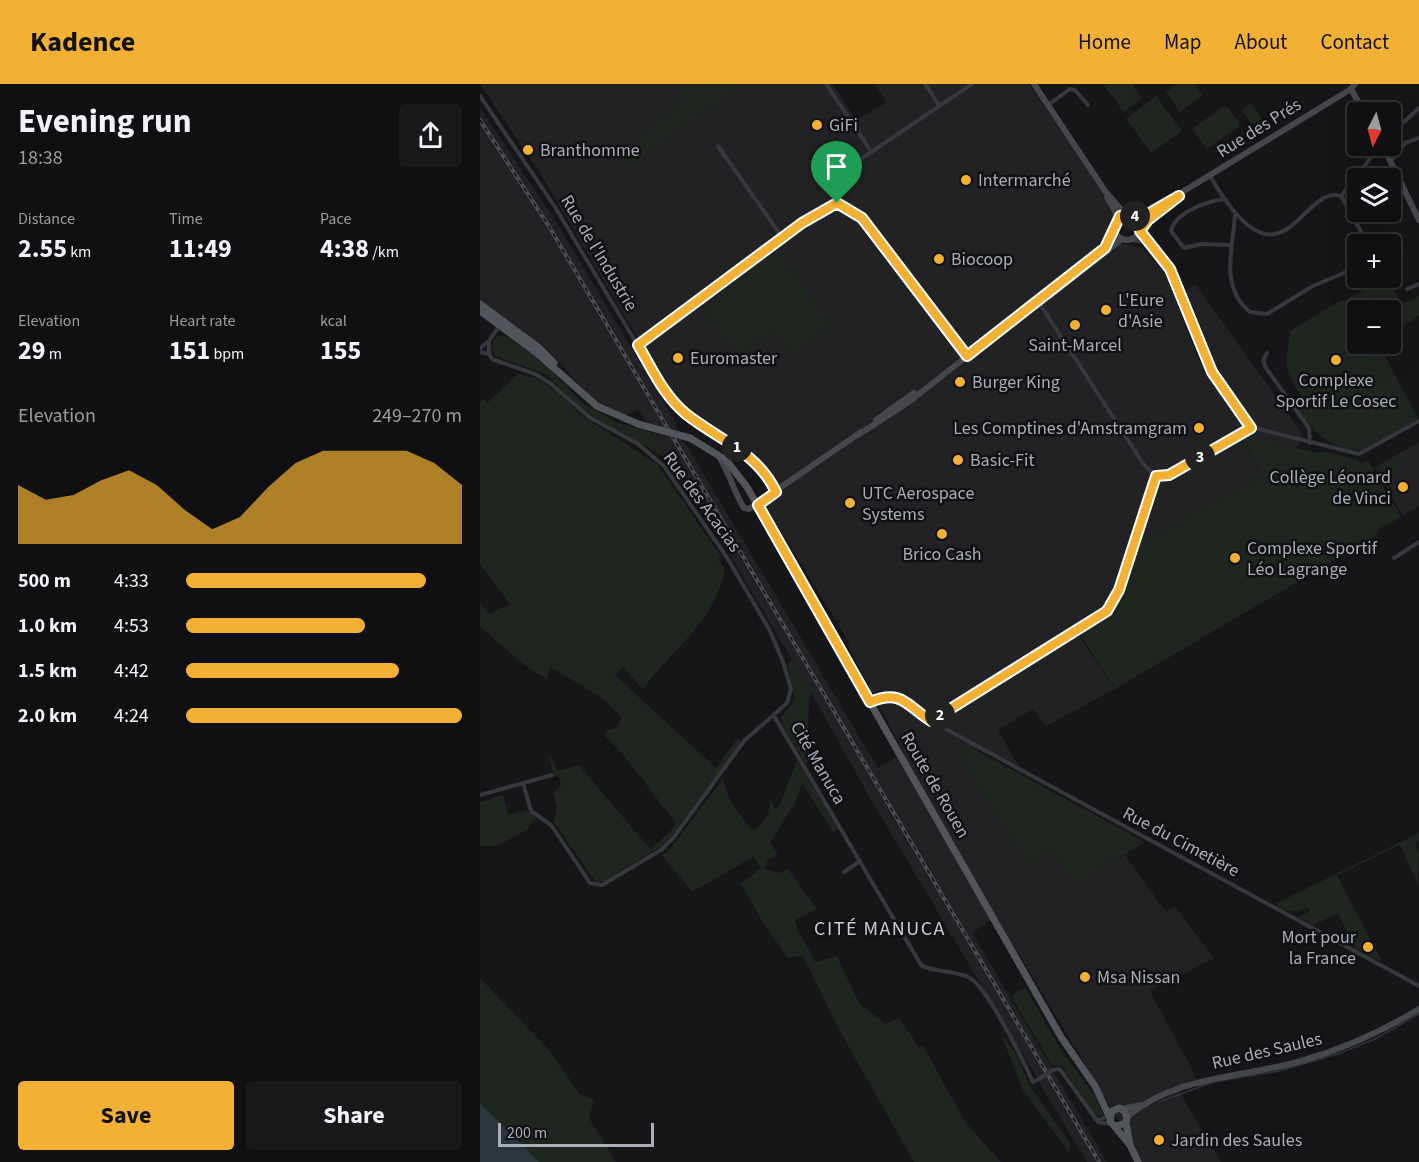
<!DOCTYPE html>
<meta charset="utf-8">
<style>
:root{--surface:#101012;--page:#19191b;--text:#f1f3f6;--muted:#9c9d9f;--line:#303032;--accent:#f2b134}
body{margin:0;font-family:"Source Sans 3",sans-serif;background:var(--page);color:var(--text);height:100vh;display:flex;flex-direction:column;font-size:22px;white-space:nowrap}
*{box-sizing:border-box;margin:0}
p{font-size:20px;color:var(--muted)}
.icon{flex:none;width:33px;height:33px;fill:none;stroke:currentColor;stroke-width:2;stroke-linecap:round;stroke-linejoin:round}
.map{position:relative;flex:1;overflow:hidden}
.panel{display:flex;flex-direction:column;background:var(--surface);width:480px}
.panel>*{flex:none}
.needle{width:39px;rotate:186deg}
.buttons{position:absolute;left:867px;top:18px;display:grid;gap:12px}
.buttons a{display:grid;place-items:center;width:54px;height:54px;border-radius:6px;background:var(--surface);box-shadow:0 6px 24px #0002,0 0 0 2px var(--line);font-size:30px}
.scale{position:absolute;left:18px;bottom:15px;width:156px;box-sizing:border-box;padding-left:6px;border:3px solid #a8adb8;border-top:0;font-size:16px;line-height:21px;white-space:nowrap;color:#a8adb8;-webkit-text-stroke:4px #111113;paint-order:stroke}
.pin{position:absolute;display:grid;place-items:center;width:51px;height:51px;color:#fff;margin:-62px -26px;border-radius:50% 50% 50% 0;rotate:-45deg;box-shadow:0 0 6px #0007}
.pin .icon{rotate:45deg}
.km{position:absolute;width:30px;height:30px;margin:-15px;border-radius:50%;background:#222;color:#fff;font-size:16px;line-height:30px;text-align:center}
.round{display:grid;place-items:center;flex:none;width:63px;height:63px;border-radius:6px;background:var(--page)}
.overview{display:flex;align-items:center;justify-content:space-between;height:102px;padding:0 18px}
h1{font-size:33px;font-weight:700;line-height:45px}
.stats{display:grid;grid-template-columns:repeat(3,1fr);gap:9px;height:102px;padding:6px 18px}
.stats div{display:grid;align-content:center}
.stats b{font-size:26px;font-weight:700}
.stats small{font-size:16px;font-weight:400}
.stats p{font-size:16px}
.chart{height:168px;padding:12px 18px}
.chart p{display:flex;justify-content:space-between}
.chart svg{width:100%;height:108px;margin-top:6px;fill:var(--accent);opacity:.7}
.primary-button{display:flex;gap:12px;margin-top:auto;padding:12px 18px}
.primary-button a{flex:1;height:69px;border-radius:6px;background:var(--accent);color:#111;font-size:24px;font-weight:700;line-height:69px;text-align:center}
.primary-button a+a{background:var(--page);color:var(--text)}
ul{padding:0 18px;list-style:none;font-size:20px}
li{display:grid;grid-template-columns:96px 72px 1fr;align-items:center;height:45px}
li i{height:15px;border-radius:8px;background:var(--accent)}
header{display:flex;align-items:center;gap:36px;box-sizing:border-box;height:84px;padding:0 30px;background:var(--accent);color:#111}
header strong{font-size:28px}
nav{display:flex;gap:33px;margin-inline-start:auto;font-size:21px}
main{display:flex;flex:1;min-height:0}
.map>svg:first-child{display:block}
</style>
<header>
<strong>Kadence</strong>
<nav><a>Home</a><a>Map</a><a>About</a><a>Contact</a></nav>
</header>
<main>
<section class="panel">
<div class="overview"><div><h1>Evening run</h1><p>18:38</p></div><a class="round"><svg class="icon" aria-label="share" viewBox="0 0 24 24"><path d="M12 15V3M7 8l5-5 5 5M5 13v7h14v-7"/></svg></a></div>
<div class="stats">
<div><p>Distance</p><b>2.55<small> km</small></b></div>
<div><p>Time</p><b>11:49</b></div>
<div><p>Pace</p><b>4:38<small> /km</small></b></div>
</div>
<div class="stats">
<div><p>Elevation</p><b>29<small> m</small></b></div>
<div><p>Heart rate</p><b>151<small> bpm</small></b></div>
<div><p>kcal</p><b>155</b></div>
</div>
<div class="chart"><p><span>Elevation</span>249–270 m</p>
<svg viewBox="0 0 160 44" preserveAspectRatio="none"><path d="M0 44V20L10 26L20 24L30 18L40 14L50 20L60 30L70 38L80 33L90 21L100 11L110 6L120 6L130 6L140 6L150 11L160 20V44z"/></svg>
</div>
<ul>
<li><b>500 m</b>4:33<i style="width:87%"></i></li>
<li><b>1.0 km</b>4:53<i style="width:65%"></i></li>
<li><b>1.5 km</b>4:42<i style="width:77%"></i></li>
<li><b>2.0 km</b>4:24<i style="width:100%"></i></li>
</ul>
<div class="primary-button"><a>Save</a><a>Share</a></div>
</section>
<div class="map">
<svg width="939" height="1078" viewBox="0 0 939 1078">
<rect width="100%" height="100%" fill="#161618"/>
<g fill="#222225">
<path d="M0 0H352L377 36 407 18 395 0H549L624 110 634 133 632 147 635 154 641 159 662 164 684 187 717 271 730 295 737 290 723 261 706 206 715 200 823 350 817 364 762 356 782 390 662 457 652 451 632 508 623 524 597 541 599 552 635 605 566 642 553 625 518 646 539 683 490 663 477 668 547 782 573 767 594 801 645 771 686 828 695 822 734 874 670 907 717 995 700 1002 702 1012 741 1078H658L642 1042 516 832 492 849 627 1078H607L395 723 332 610 244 461 170 348 201 355 209 365 398 684 424 669 368 562 369 558 358 540 360 537 355 535 289 428V421L301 410 296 397 276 373 203 324 154 248 60 89Z"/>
<path d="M0 24 79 142 196 339V346L166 338 158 325 145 332 135 328 105 308 83 282 52 255 0 217Z"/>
<path d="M939 358V422L923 432 895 384Z"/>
</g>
<g fill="#1e261f">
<path d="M208 0 220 3 224 0H263L146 85 137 72 128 67 113 79 108 73 120 60 149 65C158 58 162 51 170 44 184 30 192 32 200 12L198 9Z"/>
<path d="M623 0H652L662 14 644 28Z"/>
<path d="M696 0H715L723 11 700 28 686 8Z"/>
<path d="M676 12 702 47 671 69 646 35Z"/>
<path d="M771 19 782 35 773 41 761 26Z"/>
<path d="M743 23 748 24 759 38V43L727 65 712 45Z"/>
<path d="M298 167 352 241 311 272 292 248 258 272 222 225Z"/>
<path d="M909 194 921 221 939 212V232L911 249 910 226H878V260H899L938 335 883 366C851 369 831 344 814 321L823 314C801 282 806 283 810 247L851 222Z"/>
<path d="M25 251 60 276 103 319 138 339 170 348 186 374 120 337 97 321 65 290 15 272C11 265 11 259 16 253Z"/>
<path d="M38 290 56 294 76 307 104 333 177 380 241 472 239 476 245 486C232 542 194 563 163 605L143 583 135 591 236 684 258 654 261 658 195 748 180 763 124 797 116 798 74 739 77 723 73 708 81 702 79 692 74 693 68 668 78 687 99 681 170 765 190 748 196 739C171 709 152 677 124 651L129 646 138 643 141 633C121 609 97 600 70 583L67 595 46 582 0 543V520L10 530 30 520 0 480V318L3 315 7 319Z"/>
<path d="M771 352 837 369 843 367 878 376 880 380 888 376 921 433 899 445 894 453 635 605 599 549C644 527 644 499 659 455L662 457 782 390 762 355Z"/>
<path d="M939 358 925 370 918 392 911 394 899 381Z"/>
<path d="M312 577 332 610 329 612 327 682 302 641 301 634 315 615 307 579Z"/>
<path d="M490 663 665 758 594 802 573 767 547 782 477 668Z"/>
<path d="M317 676 358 745 353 748 322 699 315 719 290 759 298 770 288 776 285 785 299 789 308 785 337 825 315 836 317 846 336 878 357 872 379 919 405 940 419 934 439 963 443 962 486 1039 521 1078H434L357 942 327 880 322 872 308 874 283 839 261 800 281 784 273 773 212 808 181 770 187 769 243 694C246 713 261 734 274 747L288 731 290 714 295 724 299 722Z"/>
<path d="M23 711 28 731 47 726 60 738 54 735 48 745 32 754 16 762H0V718Z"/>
<path d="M939 749V757L935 759 939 769 938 800 920 761 857 791 902 878 875 864 858 830 833 841 818 833 830 827 828 823C815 829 806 830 795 820Z"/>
<path d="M0 894 69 966 99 1009 114 1016 109 1034 136 1078H60L0 1020Z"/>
<path d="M545 903 581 966 615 1012 624 1032 615 1031 582 982 572 981 531 912Z"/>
<path d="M521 950 537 971 550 1002 591 1061 589 1069 543 1006Z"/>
</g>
<path fill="#2c353c" d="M0 1020 5 1024 60 1078H0Z"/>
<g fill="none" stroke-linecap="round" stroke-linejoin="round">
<path stroke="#2c353c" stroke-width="1.5" d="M682 1017 733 998 799 987 860 969 895 955 939 930"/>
<g stroke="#37383d" stroke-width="4">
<path d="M346 0 391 67"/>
<path d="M445 0 459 21"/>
<path d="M0 12 75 123 185 307C217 347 273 359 295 407"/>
<path d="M568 21 590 5 595 6 608 21"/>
<path d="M910 51 939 24"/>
<path d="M238 62 302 153"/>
<path d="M911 77 925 59 939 54"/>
<path d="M730 92C803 218 821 99 861 112L900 62"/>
<path d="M861 112 888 160"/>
<path d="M743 115C727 118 695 128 691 147L704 164 721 160 750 161"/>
<path d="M357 119 382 134 487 272"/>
<path d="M357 119V102L363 87 492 0"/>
<path d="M755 131C753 164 739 203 770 228L787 230 833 202 878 183"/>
<path d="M660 147 690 185 732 288 771 343 879 370 939 337"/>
<path d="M652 156 664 158 674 169"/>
<path d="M927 205 939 200"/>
<path d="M558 217 664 381 676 392"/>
<path d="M9 257V270L12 275 55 290 70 299 109 333 158 360 184 382 248 475 290 547 303 578 311 605 307 619 264 657 194 753 181 766 122 801 110 799 71 741 51 727 43 699"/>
<path d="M158 261 322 139 357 119"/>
<path d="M0 264 9 257 19 242"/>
<path d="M0 268 9 270"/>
<path d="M787 269 783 277 786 284 829 344 830 359"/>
<path d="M914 474 939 458"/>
<path d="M390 618C423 605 426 621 451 637L621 531 632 521 639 506 676 392 689 391 771 343"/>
<path d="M294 632 441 881C451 888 475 886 490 894 507 903 544 978 553 998L559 995"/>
<path d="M451 637 939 902"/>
<path d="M0 711 72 691"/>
<path d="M364 788 380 777"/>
<path d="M573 986 579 985 582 988 618 1038 631 1040"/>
<path d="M615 1035 619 1036 629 1032"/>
</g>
<g stroke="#45474d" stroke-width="6">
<path d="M554 0 625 107 645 130"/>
<path d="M871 5 884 28"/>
<path d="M903 62 939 136"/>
<path d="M627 113 637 131 636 136"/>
<circle cx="647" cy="143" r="13"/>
<path d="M658 135 871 5 875 0"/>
<path d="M661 144 679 127"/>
<path d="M570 212 642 155"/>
<path d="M396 336 434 309"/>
<path d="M378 351 430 317 625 164 634 145"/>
<path d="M238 371C250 389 254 409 264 424L269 425 381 348"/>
<path d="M642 1025 662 1021"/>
<path d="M647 1033C696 991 763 994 821 977 863 965 901 948 939 925"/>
</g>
<g stroke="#53555c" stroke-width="7">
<path d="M0 220 58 263 74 279"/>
<path d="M0 227 58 270 117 322 158 340"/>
<path d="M210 354 246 376 267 403 581 953 615 1002 629 1032"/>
<path d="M646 1039 650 1061 658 1078"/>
<path d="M636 1042 644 1040 647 1035 645 1027 639 1024 632 1027 630 1037 650 1061"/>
</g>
<g stroke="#4a4c52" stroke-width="4">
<path id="rail" d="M0 36 70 144 619 1078"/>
</g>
<use href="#rail" stroke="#111113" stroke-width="1.5" stroke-dasharray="4.5" stroke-linecap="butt"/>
<path stroke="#37383d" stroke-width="4" d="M559 995 573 986"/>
<path stroke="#53555c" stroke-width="7" d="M158 340 210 354"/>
</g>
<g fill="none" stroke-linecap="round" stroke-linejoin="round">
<g stroke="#fff" stroke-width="12">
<path id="route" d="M699 112 668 136 660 147 690 185 732 288 771 344 689 391 676 392 639 506 627 527 451 637C426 621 422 605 390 618L278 421 296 408C277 368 239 356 206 330 184 312 172 285 158 261L322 139 357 119 382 134 487 272 625 164 640 132 648 130 661 134Z"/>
</g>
<use href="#route" stroke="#f2b134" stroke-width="8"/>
</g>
<g fill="#f2b134" stroke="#111113" stroke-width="2">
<circle cx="337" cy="41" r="6"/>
<circle cx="48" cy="66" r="6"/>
<circle cx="486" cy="96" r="6"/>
<circle cx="459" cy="175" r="6"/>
<circle cx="626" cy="226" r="6"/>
<circle cx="595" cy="241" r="6"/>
<circle cx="198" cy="274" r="6"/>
<circle cx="856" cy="276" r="6"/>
<circle cx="480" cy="298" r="6"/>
<circle cx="719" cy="344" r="6"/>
<circle cx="478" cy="376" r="6"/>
<circle cx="923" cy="403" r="6"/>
<circle cx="370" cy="419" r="6"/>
<circle cx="462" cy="450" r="6"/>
<circle cx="755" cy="474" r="6"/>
<circle cx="888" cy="863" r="6"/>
<circle cx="605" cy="893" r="6"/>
<circle cx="679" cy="1056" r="6"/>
</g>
<g text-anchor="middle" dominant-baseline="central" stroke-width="5" stroke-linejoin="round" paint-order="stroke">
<g font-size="18" fill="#a8adb8" stroke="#111113" text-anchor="start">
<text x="349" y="41">GiFi</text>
<text x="60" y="66">Branthomme</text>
<text x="498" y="96">Intermarché</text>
<text x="471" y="175">Biocoop</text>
<text x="638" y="216">L'Eure<tspan x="638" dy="21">d'Asie</tspan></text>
<text x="595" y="261" text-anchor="middle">Saint-Marcel</text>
<text x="210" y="274">Euromaster</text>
<text x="856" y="296" text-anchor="middle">Complexe<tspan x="856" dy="21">Sportif Le Cosec</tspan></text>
<text x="492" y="298">Burger King</text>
<text x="707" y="344" text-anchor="end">Les Comptines d'Amstramgram</text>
<text x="490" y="376">Basic-Fit</text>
<text x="911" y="393" text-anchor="end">Collège Léonard<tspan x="911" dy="21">de Vinci</tspan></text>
<text x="382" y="409">UTC Aerospace<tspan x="382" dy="21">Systems</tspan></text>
<text x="767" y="464">Complexe Sportif<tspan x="767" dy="21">Léo Lagrange</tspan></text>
<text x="462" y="470" text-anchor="middle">Brico Cash</text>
<text x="876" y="853" text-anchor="end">Mort pour<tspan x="876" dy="21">la France</tspan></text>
<text x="617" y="893">Msa Nissan</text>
<text x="691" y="1056">Jardin des Saules</text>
</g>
<g font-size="18" fill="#a8adb8" stroke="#111113">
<text transform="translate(779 44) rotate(-32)">Rue des Prés</text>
<text transform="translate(119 169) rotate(59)">Rue de l'Industrie</text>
<text transform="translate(222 418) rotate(54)">Rue des Acacias</text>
<text transform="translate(338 679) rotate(60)">Cité Manuca</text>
<text transform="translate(455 701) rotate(60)">Route de Rouen</text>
<text transform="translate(701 758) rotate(28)">Rue du Cimetière</text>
<text transform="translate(787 967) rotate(-13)">Rue des Saules</text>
</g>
<g font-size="20" letter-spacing="1.5" fill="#c9ccd4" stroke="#111113">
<text x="400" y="845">CITÉ MANUCA</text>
</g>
</g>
</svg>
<div class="buttons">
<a><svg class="needle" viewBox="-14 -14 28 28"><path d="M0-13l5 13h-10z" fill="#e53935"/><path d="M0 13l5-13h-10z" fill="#9c9d9f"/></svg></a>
<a><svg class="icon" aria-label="layers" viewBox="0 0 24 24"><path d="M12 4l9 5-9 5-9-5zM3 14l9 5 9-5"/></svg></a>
<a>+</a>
<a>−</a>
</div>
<div class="scale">200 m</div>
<div class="pin" style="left:357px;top:119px;background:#1e9e55"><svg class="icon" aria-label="arrive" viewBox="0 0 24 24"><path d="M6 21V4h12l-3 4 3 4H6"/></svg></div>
<b class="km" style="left:257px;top:363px">1</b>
<b class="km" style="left:460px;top:631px">2</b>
<b class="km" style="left:720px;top:373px">3</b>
<b class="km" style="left:655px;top:132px">4</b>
</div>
</main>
